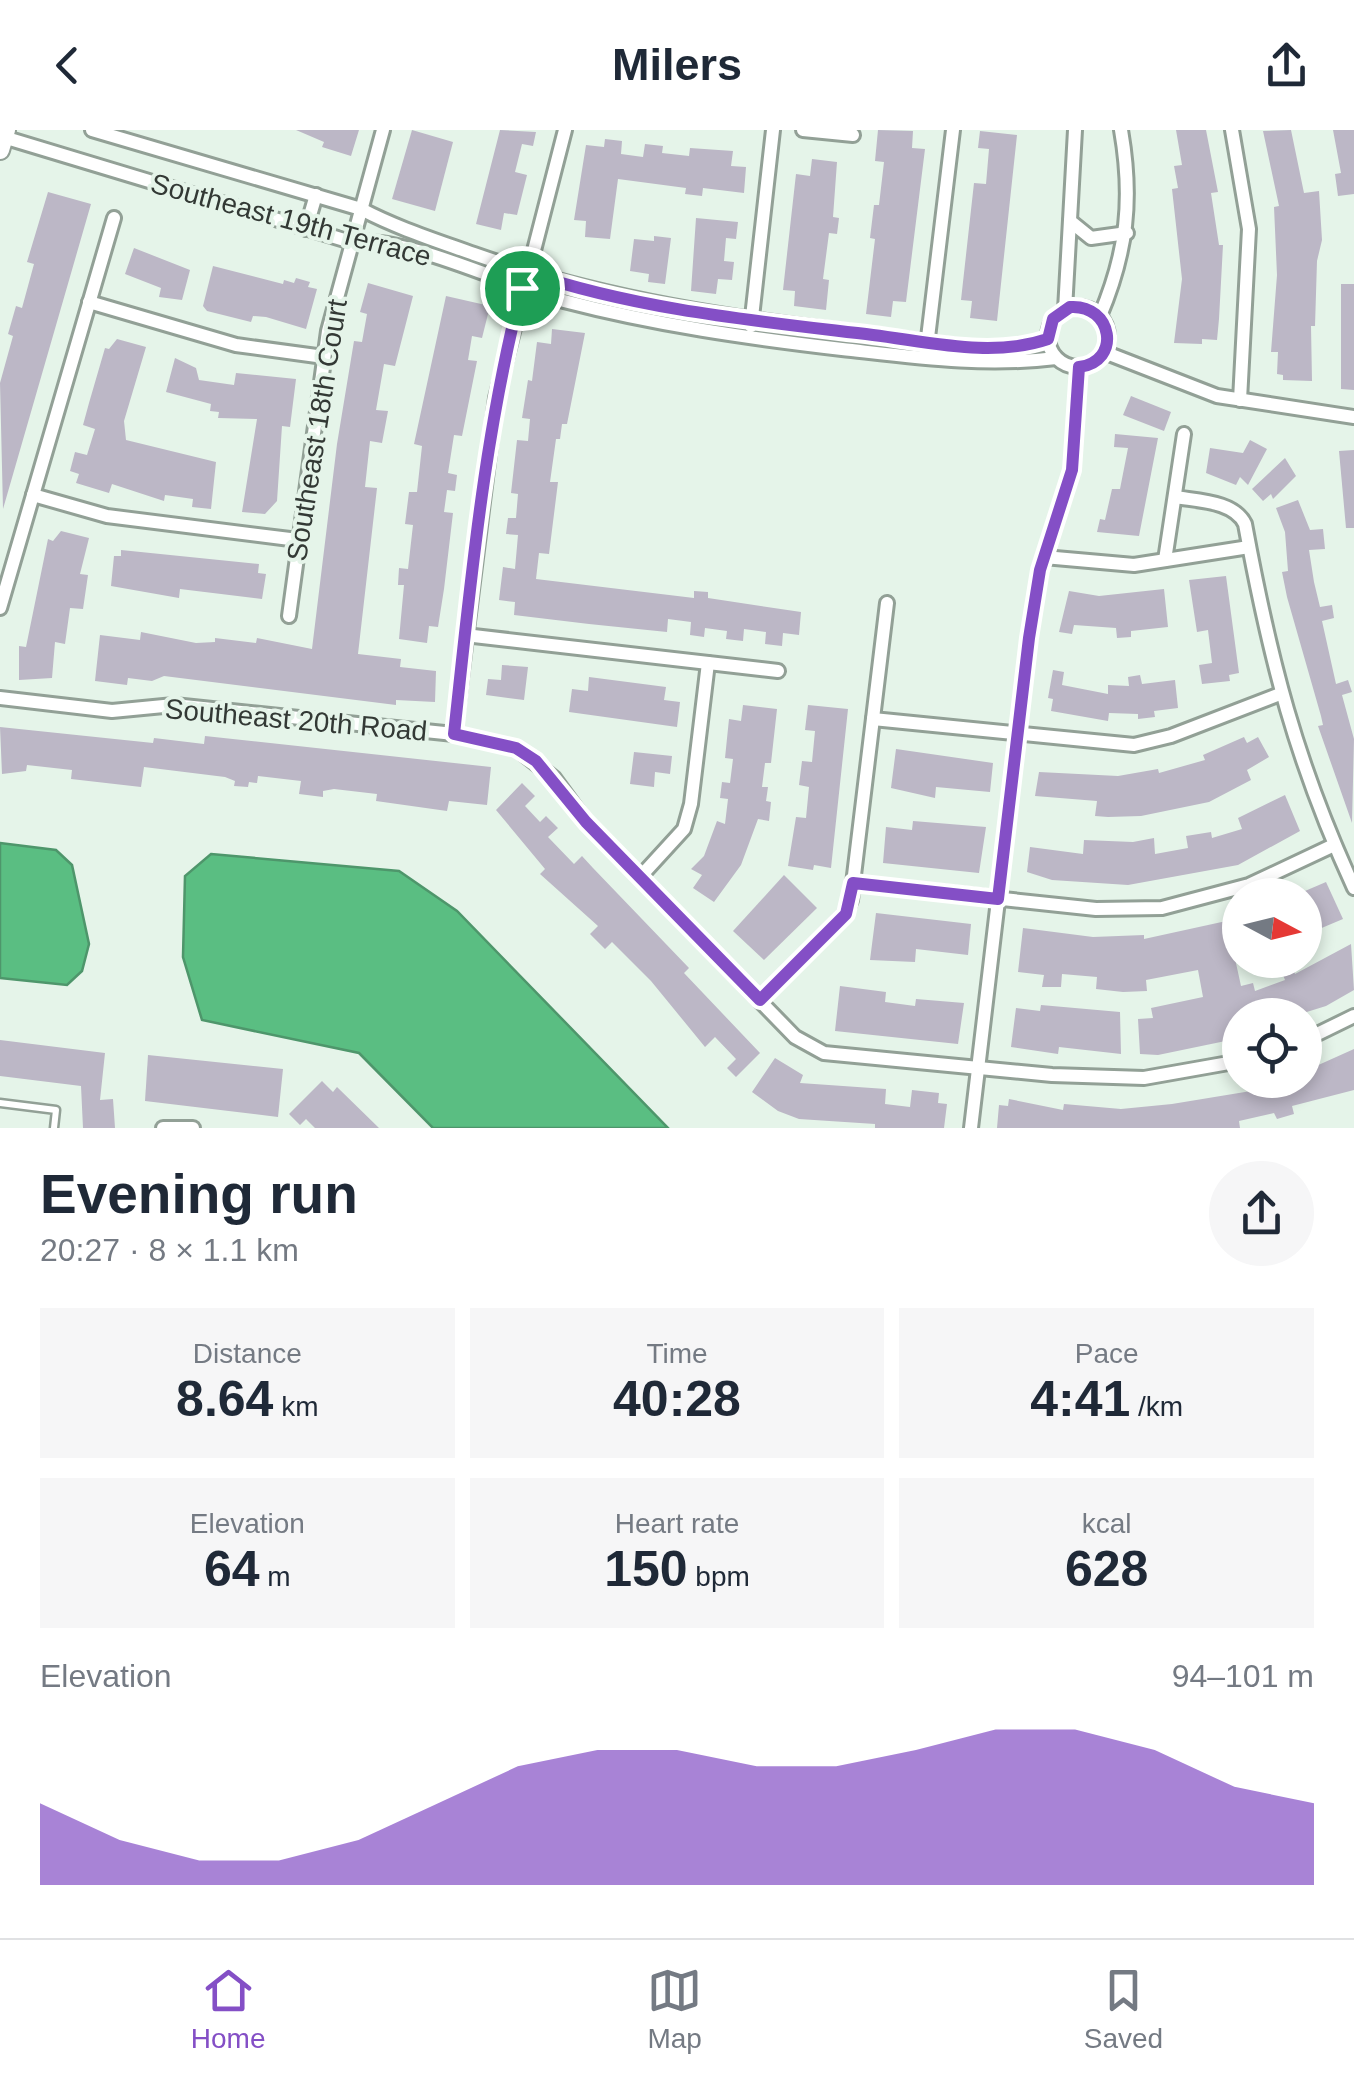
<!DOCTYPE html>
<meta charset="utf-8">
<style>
:root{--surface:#fff;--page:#f6f6f7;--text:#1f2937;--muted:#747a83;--line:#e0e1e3;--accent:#844fc6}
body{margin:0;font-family:Helvetica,sans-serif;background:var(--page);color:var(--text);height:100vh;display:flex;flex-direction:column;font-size:38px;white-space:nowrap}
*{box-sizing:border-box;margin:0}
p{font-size:32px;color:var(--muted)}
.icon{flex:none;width:55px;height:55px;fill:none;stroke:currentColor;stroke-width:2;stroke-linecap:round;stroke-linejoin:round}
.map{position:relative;height:998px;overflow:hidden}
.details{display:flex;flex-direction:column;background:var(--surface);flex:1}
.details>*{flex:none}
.needle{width:65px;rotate:97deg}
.buttons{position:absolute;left:1222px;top:748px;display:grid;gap:20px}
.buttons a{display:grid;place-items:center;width:100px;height:100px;border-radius:50%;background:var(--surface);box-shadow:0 5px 15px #0003;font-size:50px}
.pin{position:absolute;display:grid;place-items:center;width:85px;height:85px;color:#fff;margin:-42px;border:5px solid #fff;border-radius:50%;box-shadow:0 2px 10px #0007}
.round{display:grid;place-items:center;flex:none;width:105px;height:105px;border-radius:52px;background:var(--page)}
.overview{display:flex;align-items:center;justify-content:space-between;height:170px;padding:0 40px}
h1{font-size:55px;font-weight:600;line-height:75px}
.metrics{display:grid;grid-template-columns:repeat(3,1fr);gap:15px;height:170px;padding:10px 40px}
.metrics div{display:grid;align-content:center;border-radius:0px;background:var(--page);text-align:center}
.metrics b{font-size:50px;font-weight:600}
.metrics small{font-size:28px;font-weight:400}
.metrics p{font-size:28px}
.chart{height:280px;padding:20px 40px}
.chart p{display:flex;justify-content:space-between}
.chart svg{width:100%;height:180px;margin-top:10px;fill:var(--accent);opacity:.7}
header{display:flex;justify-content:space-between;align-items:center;height:130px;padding:0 40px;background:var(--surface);font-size:45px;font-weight:600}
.dock{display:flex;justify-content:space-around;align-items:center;height:140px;border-top:2px solid var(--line);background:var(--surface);font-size:28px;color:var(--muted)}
.dock a{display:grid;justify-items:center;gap:5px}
.dock .current{color:var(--accent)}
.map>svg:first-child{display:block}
</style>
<header><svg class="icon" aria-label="back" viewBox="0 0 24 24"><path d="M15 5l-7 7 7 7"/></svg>Milers<svg class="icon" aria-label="share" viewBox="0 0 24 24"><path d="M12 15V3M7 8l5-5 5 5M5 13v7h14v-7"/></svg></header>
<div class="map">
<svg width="1354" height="998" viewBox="0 0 1354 998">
<rect width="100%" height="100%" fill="#e5f4e9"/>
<g fill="#5abe82" stroke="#4e966b" stroke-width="2.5">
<path d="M0 713 56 720 72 735 89 814 82 841 67 855 0 848Z"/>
<path d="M211 724 399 741 457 781 668 998H433L359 923 202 890 183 827 185 746Z"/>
</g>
<g fill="#bcb7c6">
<path d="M296 0H359L351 26 322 17 324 12Z"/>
<path d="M412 0 453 12 435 81 392 69Z"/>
<path d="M500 0 536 2 533 16 522 14 515 42 527 45 517 85 504 83 501 100 476 94Z"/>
<path d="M878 0 913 1 912 18 925 19 906 172 893 171 891 187 866 184 875 109 870 108 874 75H879L884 32 875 31Z"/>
<path d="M1176 0H1206L1218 62 1211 63 1219 115H1223L1219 189 1217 210 1202 209V214L1174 213 1182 149 1172 59 1178 58 1174 36 1182 35Z"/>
<path d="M1291 0 1304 63 1319 61 1322 110 1317 131 1315 196H1311L1312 251 1283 250V245L1277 244 1278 222H1271L1277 145 1274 77 1279 76 1263 1Z"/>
<path d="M1333 0H1354V64L1338 66 1335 44 1341 43Z"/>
<path d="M980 1 1017 5 997 191 970 188 972 171 961 170 974 53 986 54 989 19 978 18Z"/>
<path d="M605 9 622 11 621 24 643 27 645 14 663 16 662 23 689 26 690 18 733 21 731 36 746 37 744 63 703 58 702 66 685 64 686 58 618 49 610 109 585 107 586 91 574 90 586 15 604 17Z"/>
<path d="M812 29 837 32 833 87 839 88 837 104 829 103 823 149 829 150 826 180 794 176 795 161 783 160 796 44 810 46Z"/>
<path d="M48 62 91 74 3 379 0 253 13 206 8 204 16 176 22 178 34 134 27 132Z"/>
<path d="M696 88 738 92 736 109 726 108 724 131 734 132 732 150 718 149 716 164 691 161Z"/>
<path d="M654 106 671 108 665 154 648 152 649 144 630 141 634 109 654 111Z"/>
<path d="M134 118 190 140 182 170 159 167 161 158 125 144Z"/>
<path d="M213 136 283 154 284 150 294 153 296 148 310 152 308 157 317 159 306 199 266 187 253 186 251 192 207 181 203 176Z"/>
<path d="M368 153 413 166 395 236 384 234 376 280 388 281 382 313 370 311 365 357 377 358 358 524 401 529 400 537 436 541 435 572 396 570V575L164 546 152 551 128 548 127 555 95 551 100 505 140 510 141 502 196 513 215 512V508L256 513 257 508 312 519 337 314 354 211 362 212 367 184 360 182Z"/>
<path d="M1341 154H1354V260L1341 259Z"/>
<path d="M446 166 490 176 482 208 472 206 468 230 477 231 462 306 454 305 448 343 457 345 455 361 447 360 444 382 453 383 444 459 438 497 429 496 427 513 399 509 404 455H398L399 438 408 439 413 395 405 394 409 362H417L422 316 414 314Z"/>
<path d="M552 199 585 203 567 294H562L560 309H556L550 352H558L549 424 539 423 536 449 694 468V461L708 462V468L801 482 799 505 783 503 782 516 765 514 766 502 744 499 743 511 726 509 727 501 705 498 704 507 690 505 691 492 668 489 667 502 589 494 514 485 515 472 499 470 503 437 515 439 518 405 506 404 508 388H516L518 364 511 363 517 310 528 311 530 289 522 288 528 250 532 251 537 212 551 214Z"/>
<path d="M117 209 146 217 124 291 126 310 216 332 211 379 192 377 193 369 165 365 164 371 112 354 109 363 76 353 79 344 70 341 75 322 87 325 95 299 83 295 89 273 105 218 109 219Z"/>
<path d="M175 228 196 238 199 250 234 255 236 243 296 249 290 297 282 296 277 371 265 384 242 382 257 289 218 288 219 282 210 281 211 274 166 262Z"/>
<path d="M1131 266 1171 282 1164 301 1123 285Z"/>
<path d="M1115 304 1158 308 1139 406 1097 402 1100 389 1105 390 1112 359H1120L1128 318 1114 317Z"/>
<path d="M1250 310 1267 319 1248 355 1240 347 1236 355 1206 343 1210 318 1243 323Z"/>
<path d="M1354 320V398H1346L1339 321Z"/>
<path d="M1285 328 1296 346 1273 369 1271 364 1263 371 1252 359Z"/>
<path d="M1298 370 1310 400 1323 399 1325 419 1309 420 1314 452 1320 477 1332 475 1334 488 1322 491 1336 554 1348 550 1352 562 1342 565 1354 609 1352 693 1318 596 1323 595 1321 586 1287 467 1282 442 1288 441 1285 402 1276 378Z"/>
<path d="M61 401 89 408 80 444 88 445 83 479 70 478 65 514 55 512 52 548 19 550V516L26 517 48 409 53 411Z"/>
<path d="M121 420 259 434 258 443 266 444 262 469 180 459 179 468 111 456 114 426H121Z"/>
<path d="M1226 446 1239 543 1229 545 1230 551 1202 554 1199 535 1212 533 1208 500 1197 502 1189 450Z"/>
<path d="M1164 459 1168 497 1131 501V507L1117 508 1116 498 1074 495 1072 504 1059 502 1069 461 1099 466Z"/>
<path d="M502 535 528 537 524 570 486 565 488 549 501 550Z"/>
<path d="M1053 540 1064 542 1062 555 1108 564V555L1129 556 1128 547 1140 545 1142 554 1175 550 1178 578 1154 581 1155 587 1138 589V584L1109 583 1108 591 1051 581 1053 569 1048 568Z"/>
<path d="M589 547 666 557 664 570 680 572 677 597 569 582 572 559 588 561Z"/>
<path d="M743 575 777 579 771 633H765L762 657H768L766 671 771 672 769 691 758 689 741 735 714 772 693 758 702 745 691 739 704 726 717 691 725 694 728 669 720 668 722 652 730 653 733 629 725 628 729 589 741 591Z"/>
<path d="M808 575 848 579 831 738 814 735 813 740 788 736 796 687 806 688 809 657 799 655 802 631 812 632 815 601 805 600Z"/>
<path d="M0 597 153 613 154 608 204 614 205 606 491 637 487 675 449 671 447 681 376 671 377 664 334 659 323 661V667L299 664 301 651 258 646 257 653 249 652 248 657 234 656 235 651 225 647 144 637 141 657 71 649 72 640 27 635 26 641 2 644Z"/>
<path d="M1244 607 1247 613 1258 607 1269 627 1247 640 1251 650 1209 672 1141 686 1108 687 1095 686 1097 671 1035 666 1039 642 1118 646 1158 639 1159 643 1205 630 1203 625Z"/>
<path d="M896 619 993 633 990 662 936 657 935 668 891 658Z"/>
<path d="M634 622 672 626 670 644 655 642 654 657 630 654Z"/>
<path d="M522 653 535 666 525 676 540 692 546 686 558 698 548 707 574 734 582 726 593 738 689 838 684 843 760 923 736 947 727 938 736 929 715 907 705 917 651 851 612 812 605 819 590 804 598 796 540 744 545 739 496 680Z"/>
<path d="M1285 665 1300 701 1238 735 1128 755 1052 750 1027 742 1030 717 1083 724 1084 710 1133 712 1154 708 1155 724 1188 718 1186 706 1211 702 1212 708 1242 699 1238 688Z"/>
<path d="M913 691 986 697 979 743 883 733 886 697 912 700Z"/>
<path d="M784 745 817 778 764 830 733 801Z"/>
<path d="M1326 752 1343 789 1305 805V761Z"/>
<path d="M876 783 971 794 968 825 916 819 915 832 870 830Z"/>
<path d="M1240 788V822L1234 824 1241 856 1253 853 1255 861 1285 850 1283 845 1294 841 1295 844 1351 814 1354 860 1326 876 1297 885H1240V908L1158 925 1140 924 1138 889 1153 888 1151 878 1203 867 1198 840 1146 850 1147 861 1123 862 1096 859 1097 847 1062 844 1061 857H1042L1044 845 1018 842 1023 798 1093 807 1144 805V809Z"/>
<path d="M840 856 886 862 885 872 915 876 916 869 964 873 958 914 835 901Z"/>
<path d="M1041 875 1120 882 1121 924 1059 917 1058 924 1011 917 1016 878 1040 881Z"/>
<path d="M0 910 105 923 100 970 113 969 115 998H83L81 956 0 946Z"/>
<path d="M1354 919V960L1292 976 1294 984 1277 989 1274 983 1239 991 1240 998H997L999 975 1008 976 1009 969 1063 980 1064 974 1121 979 1172 974 1251 961 1277 955 1276 950H1305V941Z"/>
<path d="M148 925 283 939 278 987 145 971Z"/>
<path d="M775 928 803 945 800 953 886 959 885 974 910 977 912 960 939 963 938 973 947 974 944 998H875V994L799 989 778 981 752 962Z"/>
<path d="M322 951 333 962 337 957 379 998H315L306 989 300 995 289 984Z"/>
</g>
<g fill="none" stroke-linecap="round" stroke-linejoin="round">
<g stroke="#92a096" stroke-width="11">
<path id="lane" d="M0 973 56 980 54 998"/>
</g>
<g stroke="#92a096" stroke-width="18">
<g id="street">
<path d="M92 0 361 79C397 98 435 110 474 124 605 170 737 189 875 205 931 212 993 228 1047 209"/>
<path d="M803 0 853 5"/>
<path d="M1232 0 1249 99 1240 270"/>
<path d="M0 6 351 112C408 106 504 155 564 171 656 195 748 208 842 219 914 227 983 237 1056 228"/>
<path d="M1070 91 1091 108 1127 103"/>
<path d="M306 99 316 65"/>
<path d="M89 172 236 215 324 227"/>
<circle cx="1078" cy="207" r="30"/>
<path d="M1065 180 1075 0"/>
<path d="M1100 186C1127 122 1133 69 1121 0"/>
<path d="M751 196 773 0"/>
<path d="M927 216 953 0"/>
<path d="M1104 222 1217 266 1354 287"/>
<path d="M33 365 107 386 298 410"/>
<path d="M1175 367C1198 371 1234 371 1245 394 1270 530 1296 632 1354 758"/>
<path d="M1044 427 1134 435 1249 417"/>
<path d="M1165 430 1184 304"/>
<path d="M0 478 114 88"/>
<path d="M289 486 328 201 383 0"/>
<path d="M465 505 778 541"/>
<path d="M0 568 112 581 174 575 454 604 516 618 554 648 586 692 795 907 824 923 1052 945 1144 948 1240 931"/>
<path d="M873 589 1134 615 1171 606 1280 564"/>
<path d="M454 604 496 268 565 0"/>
<path d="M641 746 684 699 691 674 708 533"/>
<path d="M853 753 1096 779 1162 778 1249 755 1334 715"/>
<path d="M760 870 845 784 851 770 887 473"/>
<path d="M1305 910 1354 886"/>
<path d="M163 998H193"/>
<path d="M971 998 1029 509 1040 439 1072 340 1079 237"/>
</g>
</g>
<g stroke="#92a096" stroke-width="22">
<path id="secondary" d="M0 20 6 0"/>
</g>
<use href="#lane" stroke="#fff" stroke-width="6"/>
<use href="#street" stroke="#fff" stroke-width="12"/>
<use href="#secondary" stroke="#fff" stroke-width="18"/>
</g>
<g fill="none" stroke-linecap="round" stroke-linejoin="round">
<g stroke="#fff" stroke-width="20">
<path id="route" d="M526 142C638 180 757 191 873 205 930 212 992 228 1048 209L1053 189 1070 177C1113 174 1122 232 1079 237L1072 340 1040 440 1029 508 998 769 853 753 846 784 760 870 586 692 536 631 516 618 454 604C471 449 485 293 526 142Z"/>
</g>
<use href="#route" stroke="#844fc6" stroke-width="12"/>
</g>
<g text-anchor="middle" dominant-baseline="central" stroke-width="8" stroke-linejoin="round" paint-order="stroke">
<g font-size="28" fill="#333935" stroke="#e5f4e9">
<text transform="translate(291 90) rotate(15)">Southeast 19th Terrace</text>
<text transform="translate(317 300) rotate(-81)">Southeast 18th Court</text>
<text transform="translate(296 590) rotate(5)">Southeast 20th Road</text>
</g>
</g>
</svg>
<div class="buttons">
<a><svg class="needle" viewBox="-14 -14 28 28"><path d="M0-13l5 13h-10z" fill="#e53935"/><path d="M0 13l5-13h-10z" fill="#747a83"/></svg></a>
<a><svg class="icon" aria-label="locate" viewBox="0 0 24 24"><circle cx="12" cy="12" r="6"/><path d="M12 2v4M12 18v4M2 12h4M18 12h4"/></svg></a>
</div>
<div class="pin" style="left:522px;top:158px;background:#1e9e55"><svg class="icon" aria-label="arrive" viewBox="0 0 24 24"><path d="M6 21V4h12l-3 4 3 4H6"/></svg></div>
</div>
<section class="details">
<div class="overview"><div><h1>Evening run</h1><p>20:27 · 8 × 1.1 km</p></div><a class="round"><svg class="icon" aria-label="share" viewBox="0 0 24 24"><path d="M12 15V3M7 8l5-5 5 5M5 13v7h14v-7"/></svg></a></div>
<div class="metrics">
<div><p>Distance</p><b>8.64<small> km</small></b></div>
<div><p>Time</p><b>40:28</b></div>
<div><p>Pace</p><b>4:41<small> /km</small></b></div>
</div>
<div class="metrics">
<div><p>Elevation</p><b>64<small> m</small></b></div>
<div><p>Heart rate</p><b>150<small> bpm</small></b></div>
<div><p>kcal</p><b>628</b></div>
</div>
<div class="chart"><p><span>Elevation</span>94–101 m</p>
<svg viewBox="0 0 160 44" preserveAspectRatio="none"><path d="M0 44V24L10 33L20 38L30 38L40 33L50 24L60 15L70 11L80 11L90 15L100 15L110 11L120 6L130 6L140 11L150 20L160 24V44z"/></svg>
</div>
</section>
<nav class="dock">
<a class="current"><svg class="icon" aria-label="home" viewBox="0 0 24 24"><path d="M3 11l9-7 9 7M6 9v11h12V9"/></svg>Home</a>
<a><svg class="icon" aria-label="map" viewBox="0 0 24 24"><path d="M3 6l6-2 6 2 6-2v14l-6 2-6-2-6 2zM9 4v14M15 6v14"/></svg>Map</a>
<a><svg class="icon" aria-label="saved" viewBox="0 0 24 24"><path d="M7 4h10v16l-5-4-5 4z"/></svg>Saved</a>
</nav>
